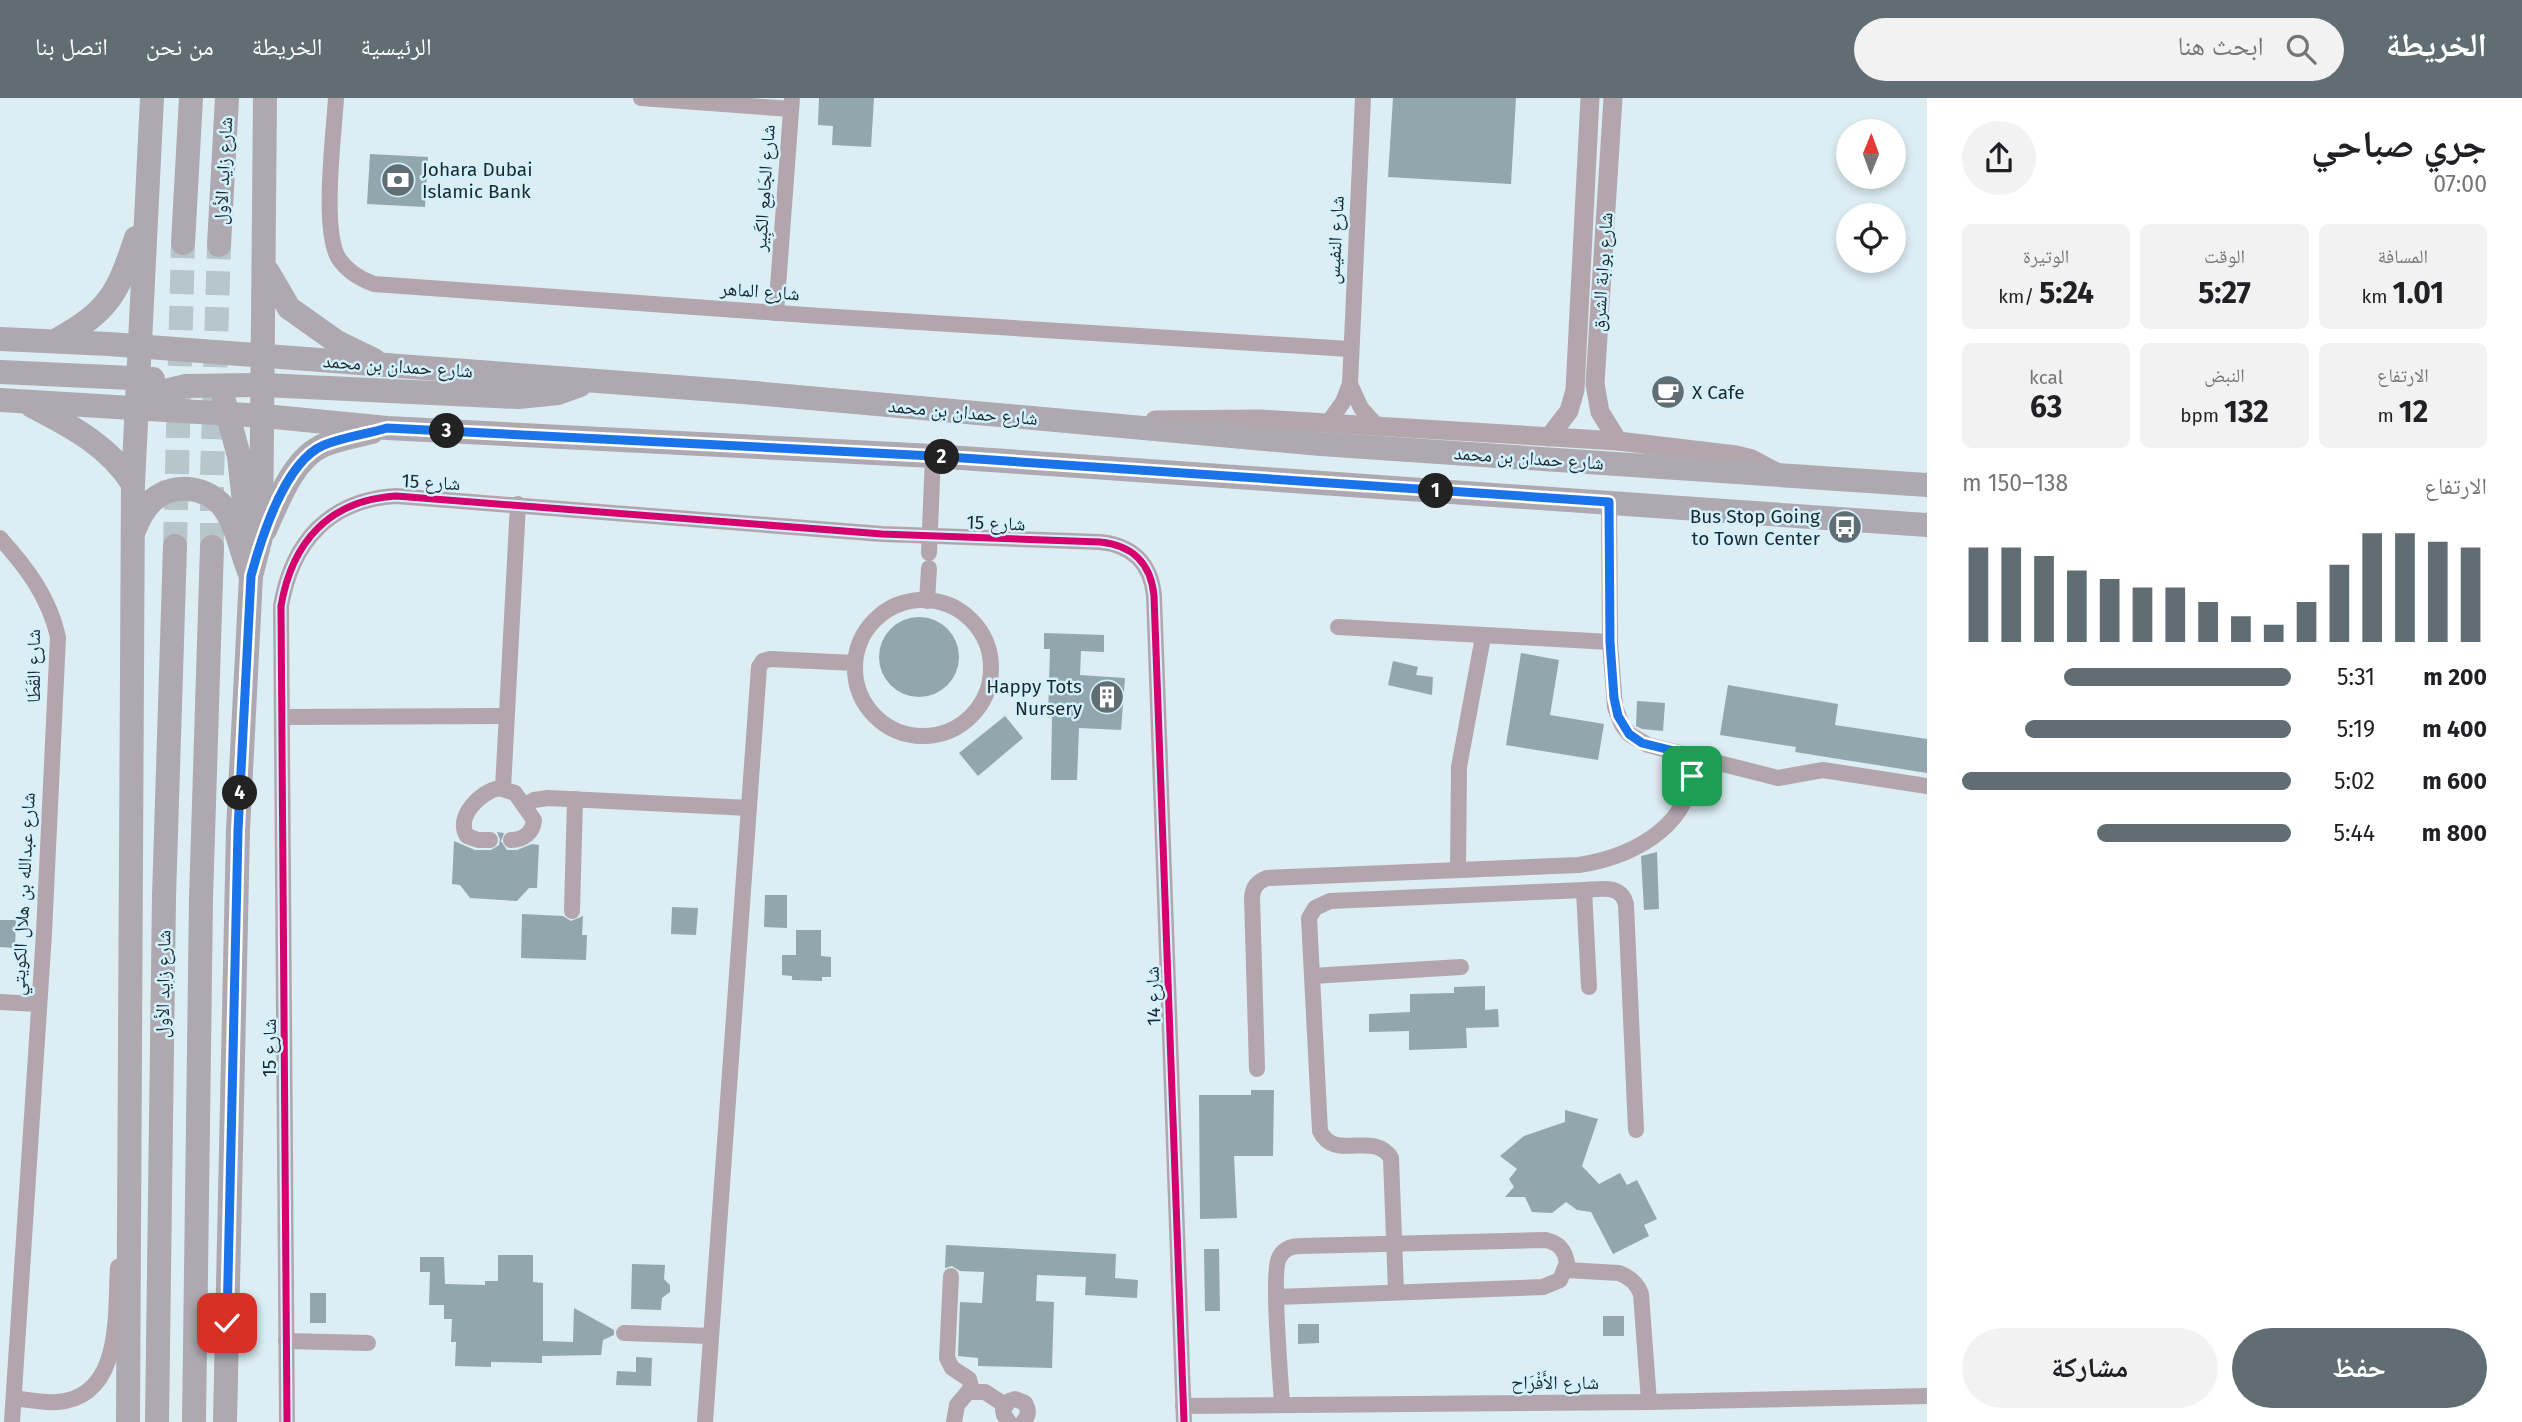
<!DOCTYPE html>
<html lang="ar">
<meta charset="utf-8">
<style>
:root{--surface:#fff;--page:#f2f2f2;--text:#202124;--muted:#757577;--accent:#606d72}
body{margin:0;font-family:"Fira Sans","Noto Naskh Arabic",sans-serif;background:var(--page);color:var(--text);direction:rtl;height:100vh;display:flex;flex-direction:column;font-size:26px;white-space:nowrap}
*{box-sizing:border-box;margin:0}
p{font-size:23px;color:var(--muted)}
.icon{flex:none;width:38px;height:38px;fill:none;stroke:currentColor;stroke-width:2;stroke-linecap:round;stroke-linejoin:round}
.map{position:relative;flex:1;overflow:hidden;direction:ltr}
.sheet{display:flex;flex-direction:column;background:var(--surface);width:595px}
.sheet>*{flex:none}
.needle{width:46px;rotate:1deg}
.fabs{position:absolute;left:1836px;top:21px;display:grid;gap:14px}
.fabs a{display:grid;place-items:center;width:70px;height:70px;border-radius:50%;background:var(--surface);box-shadow:0 4px 10px #0003;font-size:35px}
.pin{position:absolute;display:grid;place-items:center;width:60px;height:60px;color:#fff;margin:-30px;border-radius:14px;box-shadow:0 4px 10px #0006}
.km{position:absolute;width:35px;height:35px;margin:-18px;border-radius:50%;background:#222;color:#fff;font-size:19px;line-height:35px;text-align:center}
.round{display:grid;place-items:center;flex:none;width:74px;height:74px;border-radius:37px;background:var(--page)}
.overview{display:flex;align-items:center;justify-content:space-between;height:119px;padding:0 35px}
h1{font-size:38px;font-weight:700;line-height:52px}
.figures{display:grid;grid-template-columns:repeat(3,1fr);gap:10px;height:119px;padding:7px 35px}
.figures div{display:grid;align-content:center;border-radius:10px;background:var(--page);text-align:center}
.figures b{font-size:30px;font-weight:700}
.figures small{font-size:19px;font-weight:400}
.figures p{font-size:19px}
.chart{height:196px;padding:14px 35px}
.chart p{display:flex;justify-content:space-between}
.chart svg{width:100%;height:126px;margin-top:7px;stroke:var(--accent);stroke-width:6}
.primary-button{display:flex;gap:14px;margin-top:auto;padding:14px 35px}
.primary-button a{flex:1;height:80px;border-radius:42px;background:var(--accent);color:#fff;font-size:28px;font-weight:700;line-height:80px;text-align:center}
.primary-button a+a{background:var(--page);color:var(--text)}
ul{padding:0 35px;list-style:none;font-size:23px}
li{display:grid;grid-template-columns:112px 84px 1fr;align-items:center;height:52px}
li i{height:18px;border-radius:9px;background:var(--accent)}
header{display:flex;align-items:center;gap:42px;box-sizing:border-box;height:98px;padding:0 35px;background:var(--accent);color:#fff}
header strong{font-size:33px}
nav{display:flex;gap:38px;margin-inline-start:auto;font-size:24px}
.search{width:490px;height:63px;background:var(--page);display:flex;align-items:center;gap:18px;box-sizing:border-box;padding:0 24px;border-radius:38px;color:var(--muted);font-size:26px}
main{display:flex;flex:1;min-height:0}
.map>svg:first-child{display:block}
</style>
<header>
<strong>الخريطة</strong>
<div class="search"><svg class="icon" aria-label="search" viewBox="0 0 24 24"><circle cx="10" cy="10" r="6"/><path d="M15 15l6 6"/></svg>ابحث هنا</div>
<nav><a>الرئيسية</a><a>الخريطة</a><a>من نحن</a><a>اتصل بنا</a></nav>
</header>
<main>
<section class="sheet">
<div class="overview"><div><h1>جري صباحي</h1><p>07:00</p></div><a class="round"><svg class="icon" aria-label="share" viewBox="0 0 24 24"><path d="M12 15V3M7 8l5-5 5 5M5 13v7h14v-7"/></svg></a></div>
<div class="figures">
<div><p>المسافة</p><b>1.01<small> km</small></b></div>
<div><p>الوقت</p><b>5:27</b></div>
<div><p>الوتيرة</p><b>5:24<small> /km</small></b></div>
</div>
<div class="figures">
<div><p>الارتفاع</p><b>12<small> m</small></b></div>
<div><p>النبض</p><b>132<small> bpm</small></b></div>
<div><p>kcal</p><b>63</b></div>
</div>
<div class="chart"><p><span>الارتفاع</span>138–150 m</p>
<svg viewBox="0 0 160 44" preserveAspectRatio="none"><path d="M5 44V11M15 44V11M25 44V14M35 44V19M45 44V22M55 44V25M65 44V25M75 44V30M85 44V35M95 44V38M105 44V30M115 44V17M125 44V6M135 44V6M145 44V9M155 44V11"/></svg>
</div>
<ul>
<li><b>200 m</b>5:31<i style="width:69%"></i></li>
<li><b>400 m</b>5:19<i style="width:81%"></i></li>
<li><b>600 m</b>5:02<i style="width:100%"></i></li>
<li><b>800 m</b>5:44<i style="width:59%"></i></li>
</ul>
<div class="primary-button"><a>حفظ</a><a>مشاركة</a></div>
</section>
<div class="map">
<svg width="1927" height="1324" viewBox="0 0 1927 1324">
<rect width="100%" height="100%" fill="#dcedf3"/>
<g fill="#91a6ad">
<path d="M819 0H874L871 49 832 47 833 28 818 27Z"/>
<path d="M1393 0H1516L1511 86 1388 79Z"/>
<path d="M370 56 428 59 425 109 367 106Z"/>
<path d="M1661 285 1680 291 1676 304 1657 298Z"/>
<circle cx="919" cy="559" r="40"/>
<path d="M1044 535 1104 537V554L1081 553 1080 577 1125 580 1121 632 1079 630 1077 682H1051L1052 617 1048 620 1050 551H1044Z"/>
<path d="M1521 555 1559 562 1550 617 1604 626 1598 662 1506 647Z"/>
<path d="M1393 563 1418 569 1416 577 1433 579 1432 597 1388 587Z"/>
<path d="M1728 587 1838 606 1835 627 1927 641V675L1795 654 1796 649 1720 637Z"/>
<path d="M1637 603 1665 605 1663 633 1642 631 1636 628Z"/>
<path d="M1005 618 1023 640 978 678 959 655Z"/>
<path d="M497 734 504 735 501 743 507 752H517L532 746 539 747 537 790H529L517 803 470 800 460 787 452 786 454 743 475 752H491L499 747 500 741Z"/>
<path d="M1657 754 1659 811 1644 812 1641 758Z"/>
<path d="M765 797H787V830L764 829Z"/>
<path d="M672 809 698 810 696 837 671 836Z"/>
<path d="M522 816 563 818 571 823 583 818 582 837H587L586 862 521 860Z"/>
<path d="M0 822H16L15 850 0 849Z"/>
<path d="M796 832H821V858L831 859V879H822V883L792 882V878L782 877V857H796Z"/>
<path d="M1485 888V912L1498 911 1499 929 1466 930 1467 950 1409 952V933L1369 934V916L1410 914V896L1454 895V889Z"/>
<path d="M1251 992H1274L1273 1058H1234L1237 1120 1200 1121 1199 997H1251Z"/>
<path d="M1565 1012 1598 1021 1582 1068 1599 1086 1620 1075 1627 1087 1637 1082 1657 1121 1644 1127 1649 1138 1613 1156 1591 1114 1577 1112 1566 1104 1552 1115 1532 1114 1525 1099H1505L1514 1089 1509 1081 1517 1071 1500 1058 1524 1038 1565 1024Z"/>
<path d="M946 1147 1116 1156 1115 1180 1138 1182 1137 1200 1085 1197 1086 1179 1037 1177 1036 1203 1054 1204 1052 1270 978 1268V1260L958 1258 960 1204 982 1205 984 1174 960 1173 952 1168 945 1170Z"/>
<path d="M1204 1151H1219L1220 1213H1205Z"/>
<path d="M498 1157H533V1184L543 1185V1243L573 1244 574 1210 614 1232V1237L603 1242 601 1257 542 1258V1265L491 1264V1269L455 1268 456 1244H451L452 1221H444V1207H429L430 1174H420V1159H444L445 1186 485 1187V1183H498Z"/>
<path d="M632 1166 665 1167 664 1181 670 1187V1194L662 1200 661 1212 631 1211Z"/>
<rect x="310" y="1195" width="16" height="30"/>
<rect x="1603" y="1218" width="21" height="20"/>
<path d="M1298 1226H1319V1245L1298 1246Z"/>
<path d="M636 1259 652 1260 651 1288 616 1287 617 1273 636 1274Z"/>
</g>
<g fill="none" stroke-linecap="round" stroke-linejoin="round">
<g stroke="#b6c6cb" stroke-width="24" stroke-dasharray="24 12" stroke-linecap="butt">
<path d="M175 448 183 145"/>
<path d="M212 449V379L219 147"/>
</g>
<g stroke="#b2a6ac" stroke-width="16">
<path d="M336 0C334 36 321 133 339 161 348 174 360 181 374 186L820 218 1350 251"/>
<path d="M641 0 791 11"/>
<path d="M776 215 792 0"/>
<path d="M1350 286 1361 310 1377 328"/>
<path d="M1328 325 1343 304 1350 286 1363 0"/>
<path d="M1609 404 1610 544 1615 609 1622 627 1629 636 1648 647 1778 680 1823 672 1927 688"/>
<path d="M0 440C27 470 49 499 58 539L44 835 12 1324"/>
<path d="M929 455 933 358"/>
<circle cx="923" cy="570" r="68"/>
<path d="M927 503 929 470"/>
<path d="M1338 529 1610 544"/>
<path d="M282 619 506 618"/>
<path d="M503 691 518 406"/>
<path d="M525 707 534 702 548 700 749 710"/>
<path d="M490 742H478L467 738C455 719 480 694 499 690L515 695 534 722C533 734 524 742 511 742"/>
<path d="M1458 772 1459 669 1483 539"/>
<path d="M1584 792 1589 889"/>
<path d="M572 813 575 701"/>
<path d="M1312 878 1461 869"/>
<path d="M0 904 38 906"/>
<path d="M1257 971 1252 799C1253 789 1257 784 1267 780L1579 767C1636 758 1700 724 1690 657"/>
<path d="M1566 1172 1619 1175C1630 1179 1637 1185 1641 1196L1649 1304"/>
<path d="M951 1178 947 1260 952 1270 969 1281 972 1293"/>
<path d="M1396 1194 1391 1060C1374 1032 1334 1064 1320 1033L1309 820 1315 810 1330 803 1584 792C1601 791 1622 786 1626 807L1636 1032"/>
<path d="M1277 1199 1543 1189 1560 1182 1567 1165C1565 1152 1559 1145 1546 1142L1301 1148C1291 1148 1283 1151 1279 1160 1271 1175 1281 1283 1282 1307"/>
<path d="M624 1235 711 1238"/>
<path d="M286 1243 368 1245"/>
<path d="M14 1300C28 1302 43 1305 57 1304 123 1299 115 1216 118 1169"/>
<path d="M1183 1308 1649 1304 1927 1298"/>
<path d="M287 1324 281 508C292 444 329 402 396 398L882 436 1100 444C1132 447 1151 465 1154 498L1184 1324"/>
<path d="M705 1324 759 569 763 563 770 561 855 565"/>
<path d="M954 1324 957 1307 968 1294H985L1005 1307"/>
<path d="M1009 1324 1004 1317 1003 1312 1009 1303 1015 1301 1025 1305C1029 1312 1029 1318 1023 1324"/>
</g>
<g stroke="#b2a6ac" stroke-width="19">
<path d="M1613 0 1595 286 1600 314 1618 343"/>
<path d="M1155 322 1260 321 1618 343 1736 357 1752 361 1778 375"/>
<path d="M1549 339 1569 313 1575 292 1590 0"/>
</g>
<g stroke="#aea8b0" stroke-width="24">
<path d="M183 145 191 0"/>
<path d="M219 147 227 0"/>
<path d="M268 174 289 210 337 244 374 262"/>
<path d="M0 241 109 246 743 294 1321 346 1927 387"/>
<path d="M55 243C109 213 117 197 136 140"/>
<path d="M0 274 153 281"/>
<path d="M0 302 264 318 387 330 933 358 1927 427"/>
<path d="M224 303 239 358 247 432"/>
<path d="M32 308C71 328 109 348 133 386"/>
<path d="M137 310 157 295 186 288 264 287 518 299 558 295 580 287"/>
<path d="M265 432C278 404 293 360 324 347 339 341 357 338 372 334"/>
<path d="M133 435C138 423 143 411 153 402 176 382 214 390 228 416 239 435 242 458 251 478"/>
<path d="M128 1324 133 386 152 0"/>
<path d="M157 1324 164 799 175 448"/>
<path d="M194 1324 201 801 212 449"/>
<path d="M225 1324 238 732 251 478 261 439 265 0"/>
</g>
<g stroke="#d2f1fd" stroke-width="11">
<path id="cycleway" d="M287 1324 281 508C292 444 329 402 396 398L882 436 1100 444C1132 447 1151 465 1154 498L1184 1324"/>
</g>
<use href="#cycleway" stroke="#d6006c" stroke-width="7"/>
</g>
<g fill="none" stroke-linecap="round" stroke-linejoin="round">
<g stroke="#fff" stroke-width="14">
<path id="route" d="M227 1225 238 732 251 478C261 441 285 363 324 347 344 339 367 336 387 330L933 358 1609 404 1610 544 1614 600 1618 618 1629 636 1642 645 1690 657 1692 678"/>
</g>
<use href="#route" stroke="#1a73e8" stroke-width="9"/>
</g>
<defs>
<g id="bank-disc" transform="scale(1.75)"><circle r="9.5" fill="#606d72" stroke="#d2f1fd"/><path d="M-6-4H6V4H-6ZM0-2.3a2.3 2.3 0 1 0 0 4.6a2.3 2.3 0 1 0 0-4.6Z" fill="#fff"/></g>
<g id="cafe-disc" transform="scale(1.75)"><circle r="9.5" fill="#606d72" stroke="#d2f1fd"/><path d="M-5.5-4.5H6V0H3Q3 3.5 0 3.5H-2.5Q-5.5 3.5-5.5 0ZM3-3.2v2h1.7v-2ZM-6 4.5H4V6H-6Z" fill="#fff"/></g>
<g id="bus-disc" transform="scale(1.75)"><circle r="9.5" fill="#606d72" stroke="#d2f1fd"/><path d="M-5-6H5V4H4V6H2V4H-2V6H-4V4H-5ZM-3.5-4V0h7V-4ZM-3.5 1.2v1.5H-2V1.2ZM2 1.2v1.5H3.5V1.2Z" fill="#fff"/></g>
<g id="building-disc" transform="scale(1.75)"><circle r="9.5" fill="#606d72" stroke="#d2f1fd"/><path d="M-4-6H4V6H1V3H-1V6H-4ZM-2.5-4.3h1.7v1.8h-1.7ZM.8-4.3h1.7v1.8H.8ZM-2.5-1h1.7V.8h-1.7ZM.8-1h1.7V.8H.8Z" fill="#fff"/></g>
</defs>
<g fill-rule="evenodd">
<use href="#bank-disc" x="398" y="82"/>
<use href="#cafe-disc" x="1668" y="294"/>
<use href="#bus-disc" x="1845" y="429"/>
<use href="#building-disc" x="1107" y="599"/>
</g>
<g text-anchor="middle" dominant-baseline="central" stroke-width="5" stroke-linejoin="round" paint-order="stroke">
<g font-size="19" fill="#1d282d" stroke="#d2f1fd" text-anchor="start">
<text x="422" y="71">Johara Dubai<tspan x="422" dy="22">Islamic Bank</tspan></text>
<text x="1692" y="294">X Cafe</text>
<text x="1820" y="418" text-anchor="end">Bus Stop Going<tspan x="1820" dy="22">to Town Center</tspan></text>
<text x="1082" y="588" text-anchor="end">Happy Tots<tspan x="1082" dy="22">Nursery</tspan></text>
</g>
<g font-size="19" fill="#1d282d" stroke="#d2f1fd">
<text transform="translate(223 73) rotate(-87)">شارع زايد الأول</text>
<text transform="translate(764 90) rotate(-86)">شارع الجَامِع الكَبِير</text>
<text transform="translate(1335 142) rotate(-87)">شارع النفيس</text>
<text transform="translate(1602 174) rotate(-86)">شارع بوابة الشرق</text>
<text transform="translate(760 193) rotate(4)">شارع الماهر</text>
<text transform="translate(398 268) rotate(4)">شارع حمدان بن محمد</text>
<text transform="translate(963 314) rotate(5)">شارع حمدان بن محمد</text>
<text transform="translate(1529 360) rotate(4)">شارع حمدان بن محمد</text>
<text transform="translate(431 384) rotate(3)">شارع 15</text>
<text transform="translate(996 425) rotate(2)">شارع 15</text>
<text transform="translate(33 568) rotate(-90)">شارع القَطَا</text>
<text transform="translate(23 796) rotate(-87)">شارع عبدالله بن هلال الكويتي</text>
<text transform="translate(163 886) rotate(-89)">شارع زايد الأول</text>
<text transform="translate(1153 898) rotate(-92)">شارع 14</text>
<text transform="translate(269 950) rotate(-90)">شارع 15</text>
<text x="1555" y="1284">شارع الأَفْرَاح</text>
</g>
</g>
</svg>
<div class="fabs">
<a><svg class="needle" viewBox="-14 -14 28 28"><path d="M0-13l5 13h-10z" fill="#e53935"/><path d="M0 13l5-13h-10z" fill="#757577"/></svg></a>
<a><svg class="icon" aria-label="locate" viewBox="0 0 24 24"><circle cx="12" cy="12" r="6"/><path d="M12 2v4M12 18v4M2 12h4M18 12h4"/></svg></a>
</div>
<div class="pin" style="left:1692px;top:678px;background:#1e9e55"><svg class="icon" aria-label="arrive" viewBox="0 0 24 24"><path d="M6 21V4h12l-3 4 3 4H6"/></svg></div>
<div class="pin" style="left:227px;top:1225px;background:#d93025"><svg class="icon" aria-label="check" viewBox="0 0 24 24"><path d="M5 12l5 5 9-10"/></svg></div>
<b class="km" style="left:1436px;top:393px">1</b>
<b class="km" style="left:942px;top:359px">2</b>
<b class="km" style="left:447px;top:333px">3</b>
<b class="km" style="left:240px;top:695px">4</b>
</div>
</main>
